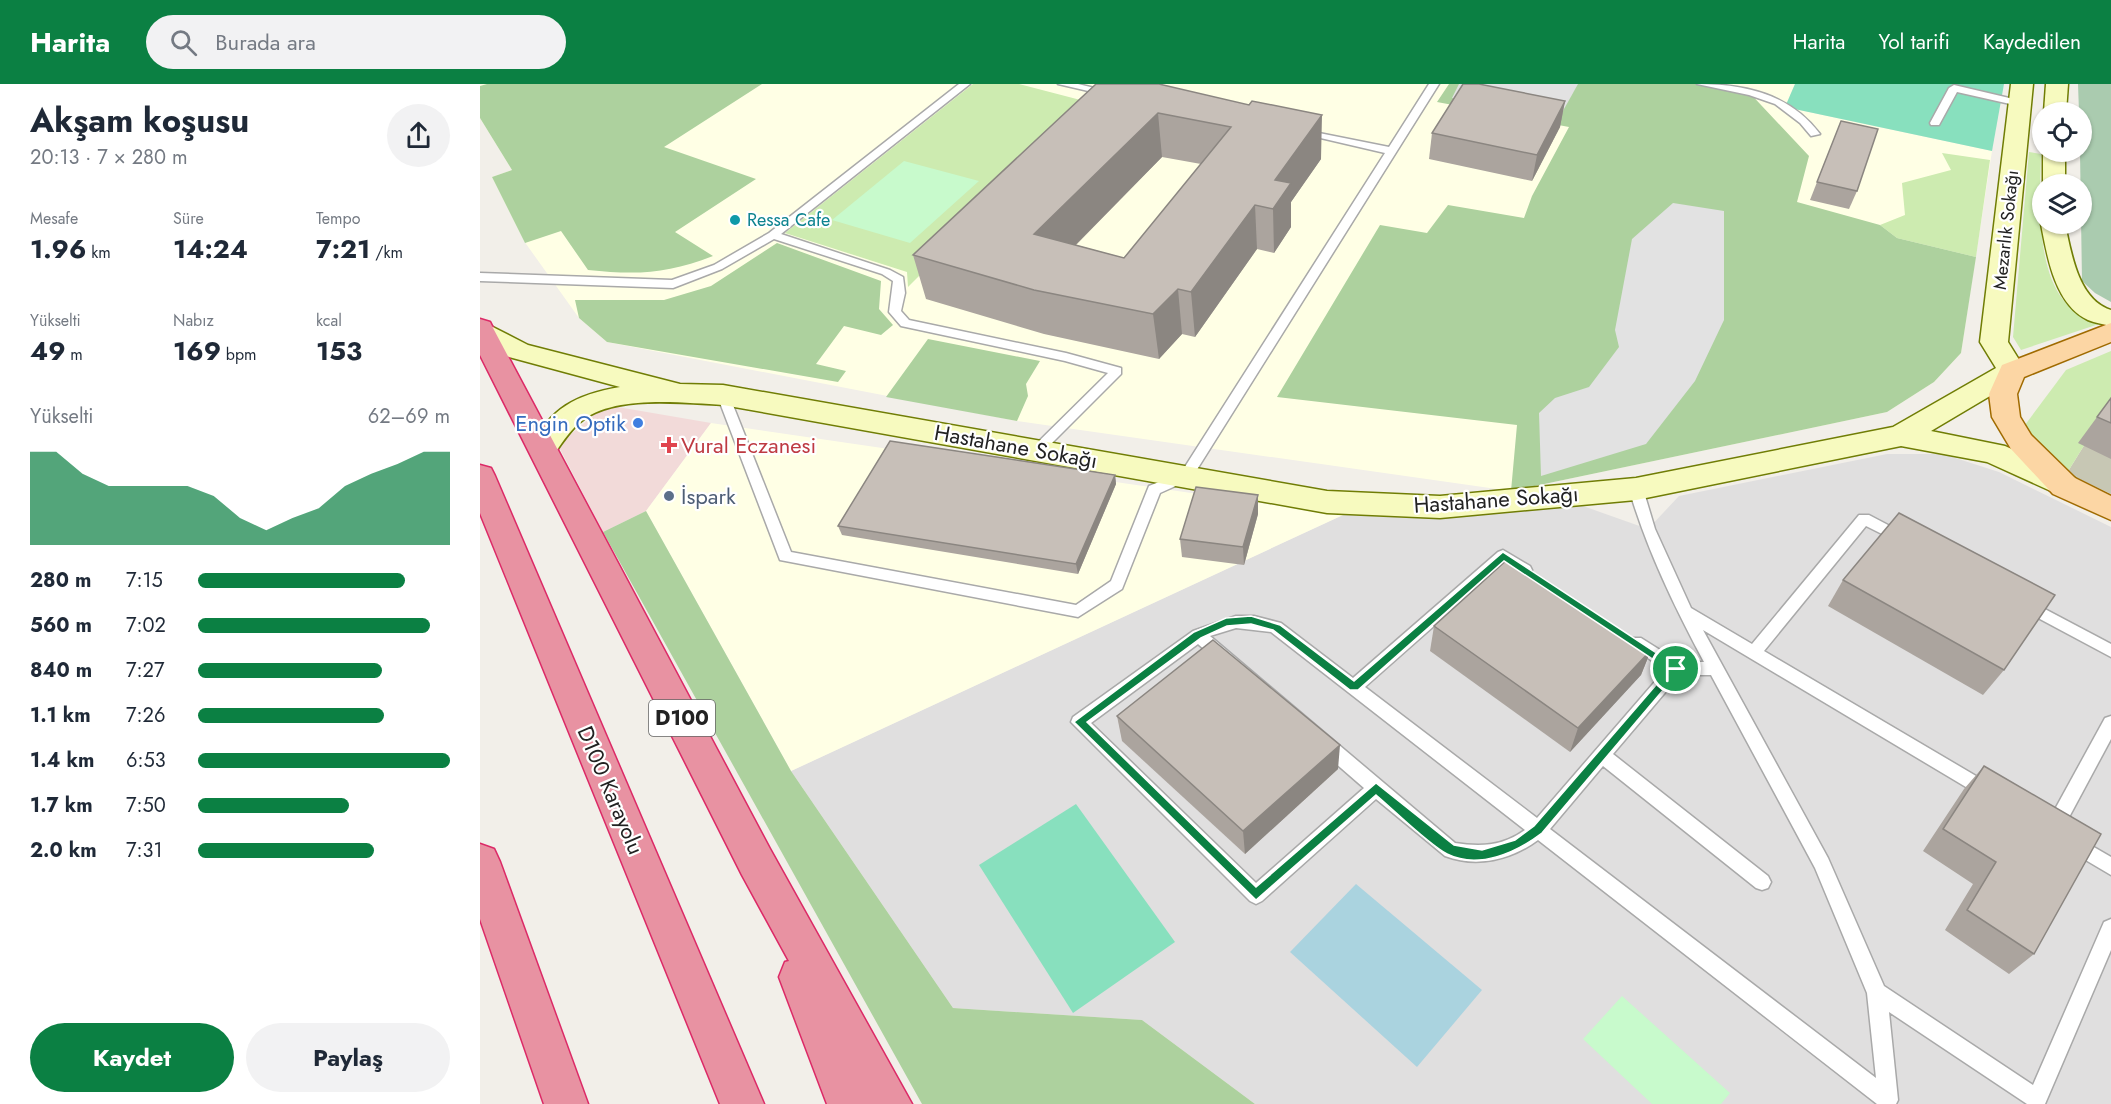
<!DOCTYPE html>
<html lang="tr">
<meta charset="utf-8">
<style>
:root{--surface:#fff;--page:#f2f2f3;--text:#1f2937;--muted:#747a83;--accent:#0b8043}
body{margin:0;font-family:Jost,sans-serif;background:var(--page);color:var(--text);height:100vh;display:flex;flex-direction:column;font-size:22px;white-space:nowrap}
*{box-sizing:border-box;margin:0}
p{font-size:20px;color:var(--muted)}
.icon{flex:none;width:33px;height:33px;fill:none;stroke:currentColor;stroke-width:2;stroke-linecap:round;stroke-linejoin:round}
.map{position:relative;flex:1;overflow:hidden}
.sheet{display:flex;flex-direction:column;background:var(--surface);width:480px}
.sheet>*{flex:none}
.controls{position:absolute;left:1552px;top:18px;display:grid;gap:12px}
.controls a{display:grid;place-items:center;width:60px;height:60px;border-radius:50%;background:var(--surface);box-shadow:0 2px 4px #0004;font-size:30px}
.pin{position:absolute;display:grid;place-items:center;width:51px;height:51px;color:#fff;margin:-26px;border:3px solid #fff;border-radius:50%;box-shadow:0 2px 6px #0007}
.round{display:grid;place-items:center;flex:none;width:63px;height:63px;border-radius:32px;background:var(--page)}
.summary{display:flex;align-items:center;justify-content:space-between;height:102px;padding:0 30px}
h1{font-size:33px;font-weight:700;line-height:45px}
.stats{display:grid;grid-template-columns:repeat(3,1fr);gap:9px;height:102px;padding:6px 30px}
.stats div{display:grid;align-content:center}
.stats b{font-size:26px;font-weight:700}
.stats small{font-size:16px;font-weight:400}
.stats p{font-size:16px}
.chart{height:168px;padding:12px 30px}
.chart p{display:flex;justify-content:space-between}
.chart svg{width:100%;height:108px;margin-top:6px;fill:var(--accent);opacity:.7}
.button{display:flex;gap:12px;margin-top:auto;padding:12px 30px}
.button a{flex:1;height:69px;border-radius:36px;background:var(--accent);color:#fff;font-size:24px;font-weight:700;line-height:69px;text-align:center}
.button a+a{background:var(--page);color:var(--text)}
ul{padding:0 30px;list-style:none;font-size:20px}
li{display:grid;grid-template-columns:96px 72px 1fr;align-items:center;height:45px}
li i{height:15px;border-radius:8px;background:var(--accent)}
header{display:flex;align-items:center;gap:36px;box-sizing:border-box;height:84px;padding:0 30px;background:var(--accent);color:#fff}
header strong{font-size:28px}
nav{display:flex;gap:33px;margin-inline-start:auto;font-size:21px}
.search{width:420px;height:54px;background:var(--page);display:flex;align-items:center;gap:15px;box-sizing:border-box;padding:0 21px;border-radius:33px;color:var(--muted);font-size:22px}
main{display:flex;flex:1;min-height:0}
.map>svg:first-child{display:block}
</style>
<header>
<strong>Harita</strong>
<div class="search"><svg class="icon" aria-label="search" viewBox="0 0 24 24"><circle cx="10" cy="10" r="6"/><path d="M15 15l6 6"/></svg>Burada ara</div>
<nav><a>Harita</a><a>Yol tarifi</a><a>Kaydedilen</a></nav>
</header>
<main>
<section class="sheet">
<div class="summary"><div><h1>Akşam koşusu</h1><p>20:13 · 7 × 280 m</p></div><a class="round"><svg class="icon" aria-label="share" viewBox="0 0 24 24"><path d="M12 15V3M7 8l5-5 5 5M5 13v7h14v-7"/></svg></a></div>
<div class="stats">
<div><p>Mesafe</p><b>1.96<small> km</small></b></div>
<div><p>Süre</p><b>14:24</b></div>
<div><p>Tempo</p><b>7:21<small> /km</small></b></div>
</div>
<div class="stats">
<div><p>Yükselti</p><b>49<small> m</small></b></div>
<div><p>Nabız</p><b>169<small> bpm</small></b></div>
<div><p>kcal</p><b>153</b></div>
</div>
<div class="chart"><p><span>Yükselti</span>62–69 m</p>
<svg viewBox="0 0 160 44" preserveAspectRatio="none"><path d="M0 44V6L10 6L20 15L30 20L40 20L50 20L60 20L70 24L80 33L90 38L100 33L110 29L120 20L130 15L140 11L150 6L160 6V44z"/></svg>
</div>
<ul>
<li><b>280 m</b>7:15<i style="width:82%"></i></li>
<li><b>560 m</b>7:02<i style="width:92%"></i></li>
<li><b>840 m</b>7:27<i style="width:73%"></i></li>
<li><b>1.1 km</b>7:26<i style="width:74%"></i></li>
<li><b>1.4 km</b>6:53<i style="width:100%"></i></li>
<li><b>1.7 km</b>7:50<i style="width:60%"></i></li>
<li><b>2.0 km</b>7:31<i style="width:70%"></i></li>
</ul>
<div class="button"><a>Kaydet</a><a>Paylaş</a></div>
</section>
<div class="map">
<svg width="1631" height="1020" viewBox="0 0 1631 1020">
<rect width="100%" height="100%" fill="#f2efe9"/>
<path fill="#e0dfdf" d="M1407 370H1463L1519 388 1631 443V1020H775L662 936 473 924 311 687 863 431 938 434 1103 422 1168 445 1199 412Z"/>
<path fill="#f2dad9" d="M126 321 231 339 166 427 123 448 78 361Z"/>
<g fill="#ffffe5">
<path d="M0 0H1315L1305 23 1512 67 1481 269 1454 298 1407 328 1031 407 537 337 127 258 99 234 44 157 12 93 32 86 0 34Z"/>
<path d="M231 339 863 431 311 687 166 427Z"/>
</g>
<path fill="#c7c7b4" d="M1631 318V410L1587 389Z"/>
<g fill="#cdebb0">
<path d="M493 0H539L612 19 428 203 427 188 305 149Z"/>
<path d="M1549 68 1561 70C1560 124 1551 231 1625 238L1541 266 1533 253Z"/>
<path d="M1462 69 1510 76 1496 173 1417 154 1400 141 1425 131 1422 99 1471 86Z"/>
<path d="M1631 267V318L1587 389 1559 365 1545 341 1586 286Z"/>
</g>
<g fill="#add19e">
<path d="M7 0H282L184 63 276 95 195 148 233 172C187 190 157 191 108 186L81 147 45 159 12 93 32 86 0 34V2Z"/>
<path d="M969 0H1235L1266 5 1329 72 1317 118 1400 141 1417 154 1496 173 1481 269 1454 298 1407 328 1031 407 1037 341 797 313 900 141 947 149 968 121 1044 134 1052 112 1089 43 957 18Z"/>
<path d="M297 159 401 197 399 225 413 241 401 251 364 242 336 280 366 287 358 298 127 258 99 234 95 216H184L231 202Z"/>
<path d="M448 255 560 277 546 300 548 312 537 337 406 313Z"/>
<path d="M166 427 311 687 473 924 662 936 775 1020H442L123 448Z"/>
</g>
<path fill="#aacbaf" d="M1598 0H1631V218L1615 209 1602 197 1600 68H1602V28H1599Z"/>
<g fill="#c8facc">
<path d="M424 77 499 97 430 159 352 136Z"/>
<path d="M1142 912 1250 1009 1241 1020H1172L1103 955Z"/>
</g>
<g fill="#88e0be">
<path d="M1315 0H1524L1512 67 1305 23Z"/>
<path d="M596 720 695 858 593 929 499 781Z"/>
</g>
<g fill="#e2e2e2">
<path d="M979 0H1098L1079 34 972 14Z"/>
<path d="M1193 119 1244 127V236L1215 297 1166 360 1061 392 1059 329 1075 314 1109 303 1139 263 1135 246 1152 155Z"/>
</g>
<path fill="#aad3df" d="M876 800 1002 906 937 983 810 868Z"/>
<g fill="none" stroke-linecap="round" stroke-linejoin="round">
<g stroke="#a9a9a9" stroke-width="3">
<g id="lane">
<path d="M479 0H490L301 150 410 186 423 193 425 209 421 227 429 236 586 269 641 284V290L562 369 557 371 550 366 628 289 585 277 421 242 409 228 413 197 402 190 294 155 242 185 193 204 0 197V189L192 196 234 181 289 149Z"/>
<path d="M578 0H598L635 9 630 12Z"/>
<path d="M949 0H959L711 395 680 409 642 505 598 533 300 476 237 311 238 308 243 307 249 311 311 468 596 521 631 497 669 402 701 389 905 69 819 49 824 46 909 63Z"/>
<path d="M1217 0C1265 0 1310 10 1340 50L1331 52 1320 39 1295 20 1269 11Z"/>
<path d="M1474 1 1542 17 1544 19 1539 22 1477 8 1459 41H1451L1450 39 1469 4Z"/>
<path d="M1156 400 1163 405 1175 445 1211 524 1272 560 1379 431H1389L1427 451 1429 455 1427 459 1422 460 1386 442 1284 567 1513 702 1516 707 1513 712 1507 715 1501 712 1223 546 1348 774 1404 902 1553 1001 1624 838 1631 835V866L1565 1020H1547L1409 928 1418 1016 1416 1020H1397L1058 756C1031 776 997 784 965 772L896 715 782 817 776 820 770 817 591 638 593 633 713 547 756 532H774L801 539 873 594 1018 468 1023 466 1050 482 1052 486 1050 490H1040L1024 480 885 603 1057 734 1185 586 1151 562 1148 558 1151 554H1161L1199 578H1224C1194 522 1167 466 1149 405ZM756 544 791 548 1045 746C1023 762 1001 763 975 759L730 552ZM718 560 884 704 776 799 611 639ZM1200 591H1231L1335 784 1387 909 1396 994 1070 745 1123 682 1276 804 1282 806 1288 804 1291 798 1288 792 1133 670Z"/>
<path d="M1546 515 1631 560V573L1541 525 1538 521 1541 517Z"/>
<path d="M1631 632V655L1580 750 1574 752 1568 750 1565 744 1568 738 1625 634Z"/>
<path d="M1593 751 1631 773V791L1587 765 1584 759 1587 753Z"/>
</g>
</g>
<g stroke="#707d05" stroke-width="3">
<g id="secondary">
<path d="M1531 0H1553L1528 258 1546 287 1542 293 1451 347 1525 362 1595 394 1599 402 1595 410 1584 413 1507 378 1421 362 1156 416 960 434 847 429 243 321C202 319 132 310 99 339 88 349 81 360 73 372L63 375 53 372 48 365C72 324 94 311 140 303L29 273 0 257 1 237 48 261 200 300 243 301 847 407 960 412 1156 394 1413 343 1516 284 1500 258Z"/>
<path d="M1566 0H1588L1586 28H1564Z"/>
<path d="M1563 68H1585V100L1563 101Z"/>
<path d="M1563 137V140H1585C1591 168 1598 216 1631 226V242C1624 240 1615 239 1608 236 1575 221 1567 172 1561 140Z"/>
</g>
</g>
<g stroke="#a06b00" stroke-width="3">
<path id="primary" d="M1631 239V258L1544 293 1537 310 1540 333 1551 351 1595 394 1631 412V436L1573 410 1531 365 1512 333 1509 310 1522 281Z"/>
</g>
<g stroke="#dc2a67" stroke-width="3">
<g id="highway">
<path d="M0 235 10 238 13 244 290 765 432 1020H347L299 893 305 878 309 877 262 791 0 271Z"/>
<path d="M0 381 11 384 15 392 284 1020H240L0 429Z"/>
<path d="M0 760 14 765 20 778 108 1020H64L0 835Z"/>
</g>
</g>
<use href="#lane" fill="#fff" fill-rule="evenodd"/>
<use href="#secondary" fill="#f7fabf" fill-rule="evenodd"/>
<use href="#primary" fill="#fcd6a4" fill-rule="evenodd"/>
<use href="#highway" fill="#e892a2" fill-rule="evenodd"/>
</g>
<g fill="#aba49e" fill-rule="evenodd">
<path d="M679 0 841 75 811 118V143L794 169 777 165 715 253 702 250 679 275 564 250 446 215 433 171ZM682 73 721 80 644 174 596 161Z"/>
<path d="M1085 17 1080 43 1052 97 949 75 952 49Z"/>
<path d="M1361 37 1377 107 1369 125 1330 116Z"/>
<path d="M1631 314V375L1598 359Z"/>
<path d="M635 391 636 400 598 490 362 451 358 442Z"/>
<path d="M778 430 764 481 702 473 700 455Z"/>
<path d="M1363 496 1524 586 1503 611 1348 522Z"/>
<path d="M954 542 1171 566 1161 591 1090 668 950 567Z"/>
<path d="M637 632 858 685 765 770 642 657Z"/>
<path d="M1504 682 1554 870 1529 890 1465 846 1493 800 1443 767 1484 705Z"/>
</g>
<g fill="#8b8681">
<path d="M1085 17 1080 43 1052 97 1057 71Z"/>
<path d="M678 29 682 73 563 194 554 150Z"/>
<path d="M842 31 841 75 811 118V143L794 169 793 125 795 96Z"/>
<path d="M775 121 777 165 715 253 711 208Z"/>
<path d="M698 205 702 250 679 275 673 230Z"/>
<path d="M635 391 636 400 598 490 596 480Z"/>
<path d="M778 411V430L764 481 763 463Z"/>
<path d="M1171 566 1161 591 1090 668 1098 644Z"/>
<path d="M860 661 858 685 765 770 763 747Z"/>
</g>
<g fill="#c7bfb8" stroke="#8b8681" stroke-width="1.5" fill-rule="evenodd">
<path d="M616 0H679L769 21 772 17 842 31 795 96 811 99 793 125 775 121 711 208 698 205 673 230 554 206 433 171ZM678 29 751 43 644 174 554 150Z"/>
<path d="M983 0H999L1085 17 1057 71 952 49Z"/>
<path d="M1361 37 1398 45 1377 107 1337 98Z"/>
<path d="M1631 314V339L1617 333Z"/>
<path d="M410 357 635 391 596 480 358 442Z"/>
<path d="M716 403 778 411 763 463 700 455Z"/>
<path d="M1419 429 1575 511 1524 586 1363 496Z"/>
<path d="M1029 474 1171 566 1098 644 954 542Z"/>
<path d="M733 556 860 661 763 747 637 632Z"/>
<path d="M1504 682 1621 750 1554 870 1487 826 1516 778 1463 745Z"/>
</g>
<path fill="#0b8043" stroke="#fff" stroke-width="1.5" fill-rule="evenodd" d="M1023 468 1201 585 1062 749C1037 768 999 786 967 770 948 760 914 726 896 711L776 816 594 638 714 548 746 534 771 532 800 541 874 597ZM1024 477 1189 586 1054 742 1035 756 1002 766 974 761 896 699 776 803 607 638 721 554 747 542 771 540 793 546 870 606H878Z"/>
<circle fill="#0f9aa8" stroke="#fff" stroke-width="2" cx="255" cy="136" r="6"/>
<circle fill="#3f7fe0" stroke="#fff" stroke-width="2" cx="158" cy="339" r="6"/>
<path fill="#e0444e" stroke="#fff" stroke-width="2" d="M186 352h6v6h6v6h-6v6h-6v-6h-6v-6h6z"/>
<circle fill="#5c6f8a" stroke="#fff" stroke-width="2" cx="189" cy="412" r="6"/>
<g text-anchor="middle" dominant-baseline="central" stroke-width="4.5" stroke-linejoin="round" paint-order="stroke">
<g font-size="18" fill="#0d838f" stroke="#fff" text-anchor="start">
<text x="267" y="136">Ressa Cafe</text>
</g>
<g font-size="18" fill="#222" stroke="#fff">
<text transform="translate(1526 146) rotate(-84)">Mezarlık Sokağı</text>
</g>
<rect fill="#fff" stroke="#646464" stroke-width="1.5" x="169" y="616" width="66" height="36" rx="4.5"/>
<g font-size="21" font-weight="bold" fill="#222">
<text x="202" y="634">D100</text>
</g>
<g font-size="22" fill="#366cbe" stroke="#fff" text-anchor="end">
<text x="146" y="339">Engin Optik</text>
</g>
<g font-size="22" fill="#be3a42" stroke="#fff" text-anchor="start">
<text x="201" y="361">Vural Eczanesi</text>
</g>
<g font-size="22" fill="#222" stroke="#fff">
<text transform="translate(536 362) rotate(10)">Hastahane Sokağı</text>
<text transform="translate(1016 415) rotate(-4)">Hastahane Sokağı</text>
<text transform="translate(131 706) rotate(67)">D100 Karayolu</text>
</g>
<g font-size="22" fill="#4e5e75" stroke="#fff" text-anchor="start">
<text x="201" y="412">İspark</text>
</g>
</g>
</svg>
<div class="controls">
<a><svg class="icon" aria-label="locate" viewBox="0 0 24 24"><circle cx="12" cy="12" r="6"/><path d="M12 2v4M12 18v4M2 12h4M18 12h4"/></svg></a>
<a><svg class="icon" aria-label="layers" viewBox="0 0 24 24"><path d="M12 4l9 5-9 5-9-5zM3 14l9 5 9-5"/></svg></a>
</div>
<div class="pin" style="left:1196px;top:585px;background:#1e9e55"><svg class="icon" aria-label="arrive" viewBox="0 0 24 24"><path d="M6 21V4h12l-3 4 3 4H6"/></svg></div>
</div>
</main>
